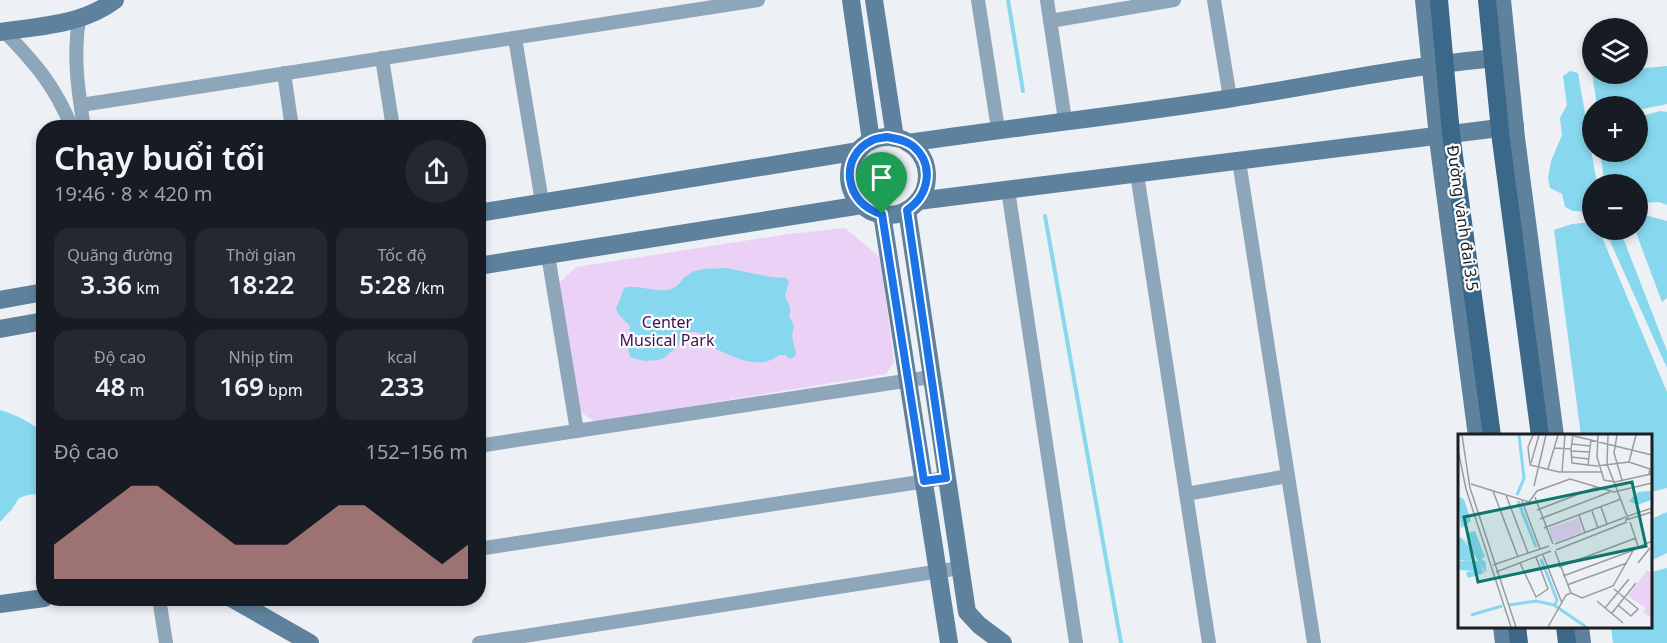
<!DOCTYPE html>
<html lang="vi">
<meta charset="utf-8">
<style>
:root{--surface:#171b24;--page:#242831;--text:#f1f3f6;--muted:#9ea1a6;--accent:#d69793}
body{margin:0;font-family:"Noto Sans",sans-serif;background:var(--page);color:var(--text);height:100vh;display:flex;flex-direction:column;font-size:22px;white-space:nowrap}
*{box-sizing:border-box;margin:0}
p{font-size:20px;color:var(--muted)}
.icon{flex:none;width:33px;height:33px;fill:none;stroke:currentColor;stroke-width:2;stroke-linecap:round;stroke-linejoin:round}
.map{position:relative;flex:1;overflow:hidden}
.drawer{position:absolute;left:36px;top:120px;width:450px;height:486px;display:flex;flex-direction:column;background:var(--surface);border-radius:24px;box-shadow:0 3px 9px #0003}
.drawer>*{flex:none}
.tools{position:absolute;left:1582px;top:18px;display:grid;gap:12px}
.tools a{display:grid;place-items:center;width:66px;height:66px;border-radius:50%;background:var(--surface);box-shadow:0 3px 9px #0003;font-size:30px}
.pin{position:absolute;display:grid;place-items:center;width:51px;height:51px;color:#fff;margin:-62px -26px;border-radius:50% 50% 50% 0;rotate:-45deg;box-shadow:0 0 6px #0007}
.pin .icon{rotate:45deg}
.round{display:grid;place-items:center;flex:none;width:63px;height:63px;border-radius:32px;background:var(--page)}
.head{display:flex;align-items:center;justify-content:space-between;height:102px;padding:0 18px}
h1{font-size:33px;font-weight:600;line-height:45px}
.metrics{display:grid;grid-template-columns:repeat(3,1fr);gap:9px;height:102px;padding:6px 18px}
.metrics div{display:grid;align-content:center;border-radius:15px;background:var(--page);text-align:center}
.metrics b{font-size:26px;font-weight:600}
.metrics small{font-size:16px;font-weight:400}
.metrics p{font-size:16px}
.chart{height:168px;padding:12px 18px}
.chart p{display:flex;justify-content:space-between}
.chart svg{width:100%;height:108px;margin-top:6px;fill:var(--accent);opacity:.7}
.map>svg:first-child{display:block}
</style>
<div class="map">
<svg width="1667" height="643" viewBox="0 0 1667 643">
<rect width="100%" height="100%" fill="#edf0f5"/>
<path fill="#ebd1f6" d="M845 228 880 257 894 362 886 374 595 422 578 410 558 284 576 267 789 234Z"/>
<g fill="#87d8ef">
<path d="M1667 66V104L1638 110V106H1597L1592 73 1638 74V69Z"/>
<path d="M1570 71 1578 73 1597 184H1593V212L1573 211 1565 207 1562 194 1550 188 1548 178 1551 161 1562 135 1560 118 1567 105 1563 76Z"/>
<path d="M1660 111 1667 112V205L1659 202 1638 203V184H1608L1604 179 1600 152H1638V117Z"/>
<path d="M1641 214 1667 221V298L1662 302 1635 230H1638V215Z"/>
<path d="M1592 222 1593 230H1599L1667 392V488L1651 492 1650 436H1581L1554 230 1572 224Z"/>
<path d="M1605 230H1620L1667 351V368Z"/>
<path d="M726 268 771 277 786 278 789 282 785 296C788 304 792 307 789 316L794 326 792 336 796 354 794 357 790 359 785 355H779C757 373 729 354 707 345L704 335 696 332H686L681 335 678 346 664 358 659 360 644 361 630 357 627 343 630 326 619 315 616 309 624 288C635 284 653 292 667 290 681 287 679 280 689 274 699 267 714 269 726 268Z"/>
<path d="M0 410C14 414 35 423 43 435L44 493 28 495 19 498 12 509 0 522Z"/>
<path d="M1667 512V553L1651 561V519Z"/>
<path d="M1667 568V643H1613L1611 627 1650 626 1651 572Z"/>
</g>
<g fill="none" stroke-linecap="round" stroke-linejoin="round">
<g stroke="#87d8ef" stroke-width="4">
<path d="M1008 0 1023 91"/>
<path d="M1045 216 1121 643"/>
</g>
<g stroke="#8ea6b9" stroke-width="14">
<path d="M978 0 998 129"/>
<path d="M1047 0 1065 120"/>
<path d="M1214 0 1230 98"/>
<path d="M79 19C73 58 78 89 84 128"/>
<path d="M1050 21 1174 0"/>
<path d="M5 32C35 63 55 86 72 128"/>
<path d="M515 38 542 202"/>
<path d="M382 58 393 128"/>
<path d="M284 73 292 128"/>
<path d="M81 105 758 0"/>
<path d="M1239 161 1314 643"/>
<path d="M1137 174 1209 643"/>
<path d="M1008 190 1076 643"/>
<path d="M548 255 577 431"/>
<path d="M478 446 931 377"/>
<path d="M1186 494 1288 476"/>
<path d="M478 549 946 478"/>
<path d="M159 598 166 643"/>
<path d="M479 643 960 568"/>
</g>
<g stroke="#5e829d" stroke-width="18">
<path d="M851 0 871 141"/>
<path d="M874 0 895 138"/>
<path d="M1424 0 1439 147 1477 436"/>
<path d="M1502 0 1516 138 1555 436"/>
<path d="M0 32C40 26 82 25 115 0"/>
<circle cx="888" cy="176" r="39"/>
<path d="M908 143C1016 127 1125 115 1233 98 1324 84 1416 64 1508 57"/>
<path d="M918 201 1515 126"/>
<path d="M907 210 967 612 979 625 1003 643"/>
<path d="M478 213 859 151"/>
<path d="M882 214 949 643"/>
<path d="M478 266 862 205"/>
<path d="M0 300 44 292"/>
<path d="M0 329 44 321"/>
<path d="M231 598 310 643"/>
<path d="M0 604 44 598"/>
<path d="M1502 626 1504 643"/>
<path d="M1580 626 1582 643"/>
</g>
<g stroke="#3b6889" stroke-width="18">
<path d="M1439 0 1451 134 1492 436"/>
<path d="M1487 0 1501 140 1540 436"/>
<path d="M1517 626 1519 643"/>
<path d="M1565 626 1567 643"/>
</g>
</g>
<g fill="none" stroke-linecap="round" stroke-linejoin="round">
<g stroke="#fff" stroke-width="12">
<path id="route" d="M887 137C897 139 906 140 913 146 935 165 929 195 907 210L946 478 924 481 882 214C845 205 837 156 873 140 877 138 883 138 887 137Z"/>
</g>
<use href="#route" stroke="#1a73e8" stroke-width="8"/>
</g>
<g text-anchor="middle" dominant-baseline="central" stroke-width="4.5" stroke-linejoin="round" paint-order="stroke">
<g font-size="16" fill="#1d1e20" stroke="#fcfdfe">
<text transform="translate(1463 218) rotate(82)">Đường vành đai 3.5</text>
</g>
<g font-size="16" fill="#411151" stroke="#fcfdfe">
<text x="667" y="322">Center<tspan x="667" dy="18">Musical Park</tspan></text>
</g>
</g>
<g transform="translate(1458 434)">
<rect width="194" height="194" fill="#edf0f5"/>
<path d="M121 84 124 98 98 108 94 105 91 94ZM189 136 193 139V184L185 178 188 174 170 162Z" fill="#ebd1f6"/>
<path d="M193 57V66L179 71 171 67 180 58ZM0 63 6 65 13 87 3 94ZM17 97 27 123 23 125 28 128V139L5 103 15 114 9 99ZM3 103 14 117 13 127H21L26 139 10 144 8 138 17 137 0 136V127H11L0 126V105Z" fill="#87d8ef"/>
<path fill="none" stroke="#87d8ef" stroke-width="3" d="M59 61 66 44 61 1M60 67 78 113M83 125 99 166 97 171M51 171 78 167 96 171 128 193M13 181 44 172"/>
<path fill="none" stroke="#9a9ca0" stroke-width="1.5" d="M4 1 12 54 58 193M75 1 70 13 72 31 101 38H143M112 1 194 21M140 1 139 23 146 46 157 48 193 40M150 1 149 30 169 82M159 1 156 19 164 46M114 10 132 12M96 14 113 15 115 1M113 15 114 29 139 32 171 28 192 35 191 40M0 16 8 55 53 193M113 17 131 18M113 23 131 25M171 28 178 1M73 29 81 1M130 31 133 5M90 35 100 1M104 38 107 1M13 50 71 68 79 57 112 45 156 58 194 49M76 52 88 1M35 57 60 123M48 61 70 119M77 63 95 110M64 67 82 115M143 73 149 90M194 74 170 82 168 86 194 78M79 76 139 53M134 77 140 94M121 81 127 99M82 85 152 58M172 88 180 112M86 94 163 65M97 110 168 83M98 116 169 88M97 117 113 159 124 164 155 152 176 115 194 107M85 121 104 169M62 129 78 163 90 155 78 123M180 129 192 114M35 131 91 112M101 133 178 104M38 138 93 117M105 142 176 116M109 151 169 129M156 155 180 175 173 182 160 171M139 167 165 189M147 174 171 145M154 179 178 149M90 193 108 161 113 159"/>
<path fill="#0f766e" fill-opacity="0.15" stroke="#0f766e" stroke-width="3" d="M174 48 188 112 20 148 6 83Z"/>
<rect width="194" height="194" fill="none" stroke="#1d1e20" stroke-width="3"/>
</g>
</svg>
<div class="tools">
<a><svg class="icon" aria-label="layers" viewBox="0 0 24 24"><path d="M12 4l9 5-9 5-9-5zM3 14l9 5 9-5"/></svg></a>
<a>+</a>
<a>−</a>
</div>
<div class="pin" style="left:882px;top:214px;background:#1e9e55"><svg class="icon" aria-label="arrive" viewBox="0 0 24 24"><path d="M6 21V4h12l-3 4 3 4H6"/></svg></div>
<section class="drawer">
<div class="head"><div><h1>Chạy buổi tối</h1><p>19:46 · 8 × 420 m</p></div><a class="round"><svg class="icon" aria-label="share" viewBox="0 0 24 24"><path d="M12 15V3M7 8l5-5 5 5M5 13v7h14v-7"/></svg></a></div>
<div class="metrics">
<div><p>Quãng đường</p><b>3.36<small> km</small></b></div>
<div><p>Thời gian</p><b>18:22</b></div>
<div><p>Tốc độ</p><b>5:28<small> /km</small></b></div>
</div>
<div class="metrics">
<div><p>Độ cao</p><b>48<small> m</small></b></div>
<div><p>Nhịp tim</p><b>169<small> bpm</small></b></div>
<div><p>kcal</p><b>233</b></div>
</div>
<div class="chart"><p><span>Độ cao</span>152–156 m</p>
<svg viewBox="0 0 160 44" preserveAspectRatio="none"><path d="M0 44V30L10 22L20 14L30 6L40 6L50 14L60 22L70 30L80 30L90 30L100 22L110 14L120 14L130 22L140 30L150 38L160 30V44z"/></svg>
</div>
</section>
</div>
